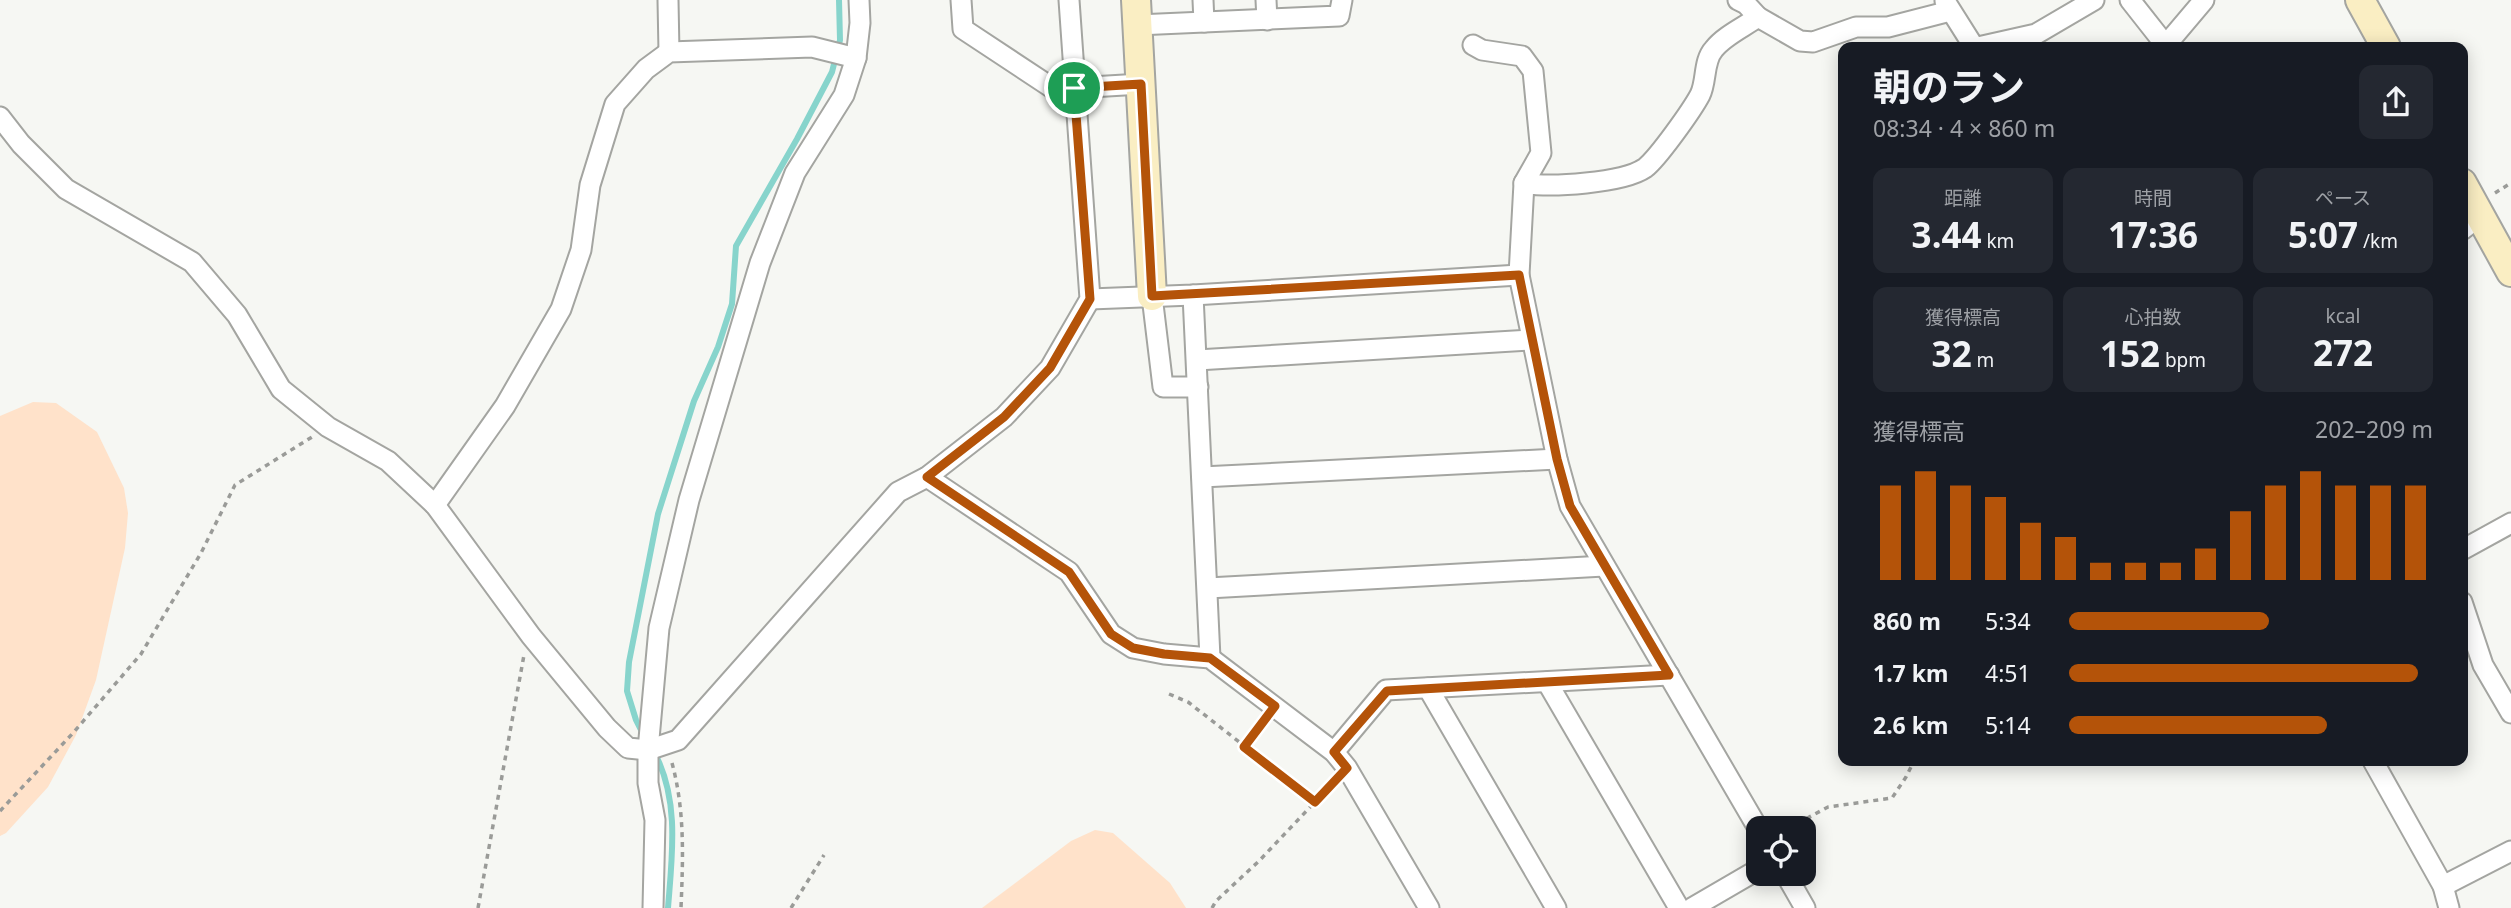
<!DOCTYPE html>
<html lang="ja">
<meta charset="utf-8">
<style>
:root{--surface:#171b24;--page:#242831;--text:#f1f3f6;--muted:#9ea1a6;--accent:#b45309}
body{margin:0;font-family:"Noto Sans","Noto Sans JP",sans-serif;background:var(--page);color:var(--text);height:100vh;display:flex;flex-direction:column;font-size:26px;white-space:nowrap}
*{box-sizing:border-box;margin:0}
p{font-size:23px;color:var(--muted)}
.icon{flex:none;width:38px;height:38px;fill:none;stroke:currentColor;stroke-width:2;stroke-linecap:round;stroke-linejoin:round}
.map{position:relative;flex:1;overflow:hidden}
.panel{position:absolute;left:1838px;top:42px;width:630px;height:724px;display:flex;flex-direction:column;background:var(--surface);border-radius:14px;box-shadow:0 4px 18px #0003}
.panel>*{flex:none}
.buttons{position:absolute;left:1746px;top:816px;display:grid;gap:14px}
.buttons a{display:grid;place-items:center;width:70px;height:70px;border-radius:14px;background:var(--surface);box-shadow:0 4px 18px #0003;font-size:35px}
.pin{position:absolute;display:grid;place-items:center;width:60px;height:60px;color:#fff;margin:-30px;border:4px solid #fff;border-radius:50%;box-shadow:0 2px 7px #0007}
.round{display:grid;place-items:center;flex:none;width:74px;height:74px;border-radius:14px;background:var(--page)}
.headline{display:flex;align-items:center;justify-content:space-between;height:119px;padding:0 35px}
h1{font-size:38px;font-weight:700;line-height:52px}
.figures{display:grid;grid-template-columns:repeat(3,1fr);gap:10px;height:119px;padding:7px 35px}
.figures div{display:grid;align-content:center;border-radius:14px;background:var(--page);text-align:center}
.figures b{font-size:35px;font-weight:700}
.figures small{font-size:19px;font-weight:400}
.figures p{font-size:19px}
.chart{height:196px;padding:14px 35px}
.chart p{display:flex;justify-content:space-between}
.chart svg{width:100%;height:126px;margin-top:7px;stroke:var(--accent);stroke-width:6}
ul{padding:0 35px;list-style:none;font-size:23px}
li{display:grid;grid-template-columns:112px 84px 1fr;align-items:center;height:52px}
li i{height:18px;border-radius:9px;background:var(--accent)}
.map>svg:first-child{display:block}
</style>
<div class="map">
<svg width="2511" height="908" viewBox="0 0 2511 908">
<rect width="100%" height="100%" fill="#f6f7f3"/>
<g fill="#ffe2ca">
<path d="M33 402 56 403 97 432 124 488 128 513 125 548 96 680 76 735 48 787 6 833 0 836V416Z"/>
<path d="M1095 830 1113 833 1170 883 1186 908H982L1071 841Z"/>
</g>
<g fill="none" stroke-linecap="round" stroke-linejoin="round">
<g stroke="#87d4cc" stroke-width="6">
<path d="M643 734 636 720 627 691 629 662 658 514 694 401 718 347 732 304 736 246 797 139 832 72 840 40 839 0"/>
<path d="M654 752C680 799 672 857 668 908"/>
</g>
<g stroke="#a4a5a1" stroke-width="23">
<g id="street">
<path d="M668 0 669 52"/>
<path d="M961 0 963 29 1075 103"/>
<path d="M1203 0 1204 22"/>
<path d="M1266 0 1267 20"/>
<path d="M1738 0 1746 4 1758 17C1744 27 1724 36 1714 49 1703 61 1707 81 1700 95 1692 110 1658 158 1645 168 1623 183 1550 188 1524 183L1519 275 1557 459 1570 506 1759 830"/>
<path d="M2130 0 2167 47"/>
<path d="M1945 1 1974 47"/>
<path d="M1758 17 1800 41 1813 42 1856 27H1888L1950 11"/>
<path d="M1137 25 1339 16 1342 0"/>
<path d="M1473 45 1482 50 1522 56 1533 71 1541 153 1524 183"/>
<path d="M2166 45 2204 0"/>
<path d="M1978 47 2036 34 2094 0"/>
<path d="M1074 88 1141 84"/>
<path d="M0 117 21 144 66 189 192 262 237 315 281 389 328 427 388 461 435 505 531 636 607 728 628 748 648 750 678 740 898 492 927 477 1004 417 1050 368 1090 299 1069 0"/>
<path d="M2462 230 2481 215"/>
<path d="M1193 295 1210 658"/>
<path d="M1152 296 1163 387H1198"/>
<path d="M1090 299 1193 295 1519 275"/>
<path d="M1197 360 1531 340"/>
<path d="M927 477 1069 572 1111 634 1133 648 1164 654 1210 658 1334 752 1347 768 1429 908"/>
<path d="M1202 477 1557 459"/>
<path d="M435 505 505 406 561 309 581 250 590 185 615 104 646 69 669 52 812 47 856 58"/>
<path d="M2462 550 2511 523"/>
<path d="M1208 588 1604 566"/>
<path d="M2462 602 2483 665 2511 713"/>
<path d="M1547 682 1679 908"/>
<path d="M1428 688 1556 908"/>
<path d="M1334 752 1386 690 1669 675"/>
<path d="M2373 761 2443 886 2449 908"/>
<path d="M1785 873 1805 908"/>
<path d="M2443 886 2511 851"/>
<path d="M653 908 655 820 648 783V750L659 628 689 500 760 263 795 173 844 95 856 58 860 23 859 0"/>
<path d="M1692 908 1759 869"/>
</g>
</g>
<g stroke="#a4a5a1" stroke-width="32">
<g id="secondary">
<path d="M1136 0 1152 296"/>
<path d="M2360 0 2386 47"/>
<path d="M2462 183 2511 272"/>
</g>
</g>
<g stroke="#9a9b98" stroke-width="3.5" stroke-dasharray="5 5" stroke-linecap="butt">
<path d="M2495 193 2511 183"/>
<path d="M1169 694 1188 702 1315 801"/>
<path d="M1244 747 1263 722"/>
<path d="M672 763C685 811 683 858 681 908"/>
<path d="M0 811 73 733 141 654 201 553 235 485 312 437"/>
<path d="M1789 828 1828 807 1892 798 1906 777 1914 761"/>
<path d="M478 908 524 655"/>
<path d="M791 908 824 855"/>
<path d="M1212 908 1216 901 1259 861 1334 782"/>
</g>
<use href="#street" stroke="#fff" stroke-width="19"/>
<use href="#secondary" stroke="#faeec3" stroke-width="28"/>
</g>
<g fill="none" stroke-linecap="round" stroke-linejoin="round">
<g stroke="#fff" stroke-width="14">
<path id="route" d="M1141 84 1152 296 1519 275 1557 459 1570 506 1669 675 1387 691 1334 752 1347 768 1315 802 1244 747 1275 706 1210 658 1164 654 1133 648 1111 634 1069 572 927 477 1004 417 1050 368 1090 299 1074 88Z"/>
</g>
<use href="#route" stroke="#b45309" stroke-width="9"/>
</g>
</svg>
<div class="buttons">
<a><svg class="icon" aria-label="locate" viewBox="0 0 24 24"><circle cx="12" cy="12" r="6"/><path d="M12 2v4M12 18v4M2 12h4M18 12h4"/></svg></a>
</div>
<div class="pin" style="left:1074px;top:88px;background:#1e9e55"><svg class="icon" aria-label="arrive" viewBox="0 0 24 24"><path d="M6 21V4h12l-3 4 3 4H6"/></svg></div>
<section class="panel">
<div class="headline"><div><h1>朝のラン</h1><p>08:34 · 4 × 860 m</p></div><a class="round"><svg class="icon" aria-label="share" viewBox="0 0 24 24"><path d="M12 15V3M7 8l5-5 5 5M5 13v7h14v-7"/></svg></a></div>
<div class="figures">
<div><p>距離</p><b>3.44<small> km</small></b></div>
<div><p>時間</p><b>17:36</b></div>
<div><p>ペース</p><b>5:07<small> /km</small></b></div>
</div>
<div class="figures">
<div><p>獲得標高</p><b>32<small> m</small></b></div>
<div><p>心拍数</p><b>152<small> bpm</small></b></div>
<div><p>kcal</p><b>272</b></div>
</div>
<div class="chart"><p><span>獲得標高</span>202–209 m</p>
<svg viewBox="0 0 160 44" preserveAspectRatio="none"><path d="M5 44V11M15 44V6M25 44V11M35 44V15M45 44V24M55 44V29M65 44V38M75 44V38M85 44V38M95 44V33M105 44V20M115 44V11M125 44V6M135 44V11M145 44V11M155 44V11"/></svg>
</div>
<ul>
<li><b>860 m</b>5:34<i style="width:55%"></i></li>
<li><b>1.7 km</b>4:51<i style="width:96%"></i></li>
<li><b>2.6 km</b>5:14<i style="width:71%"></i></li>
</ul>
</section>
</div>
